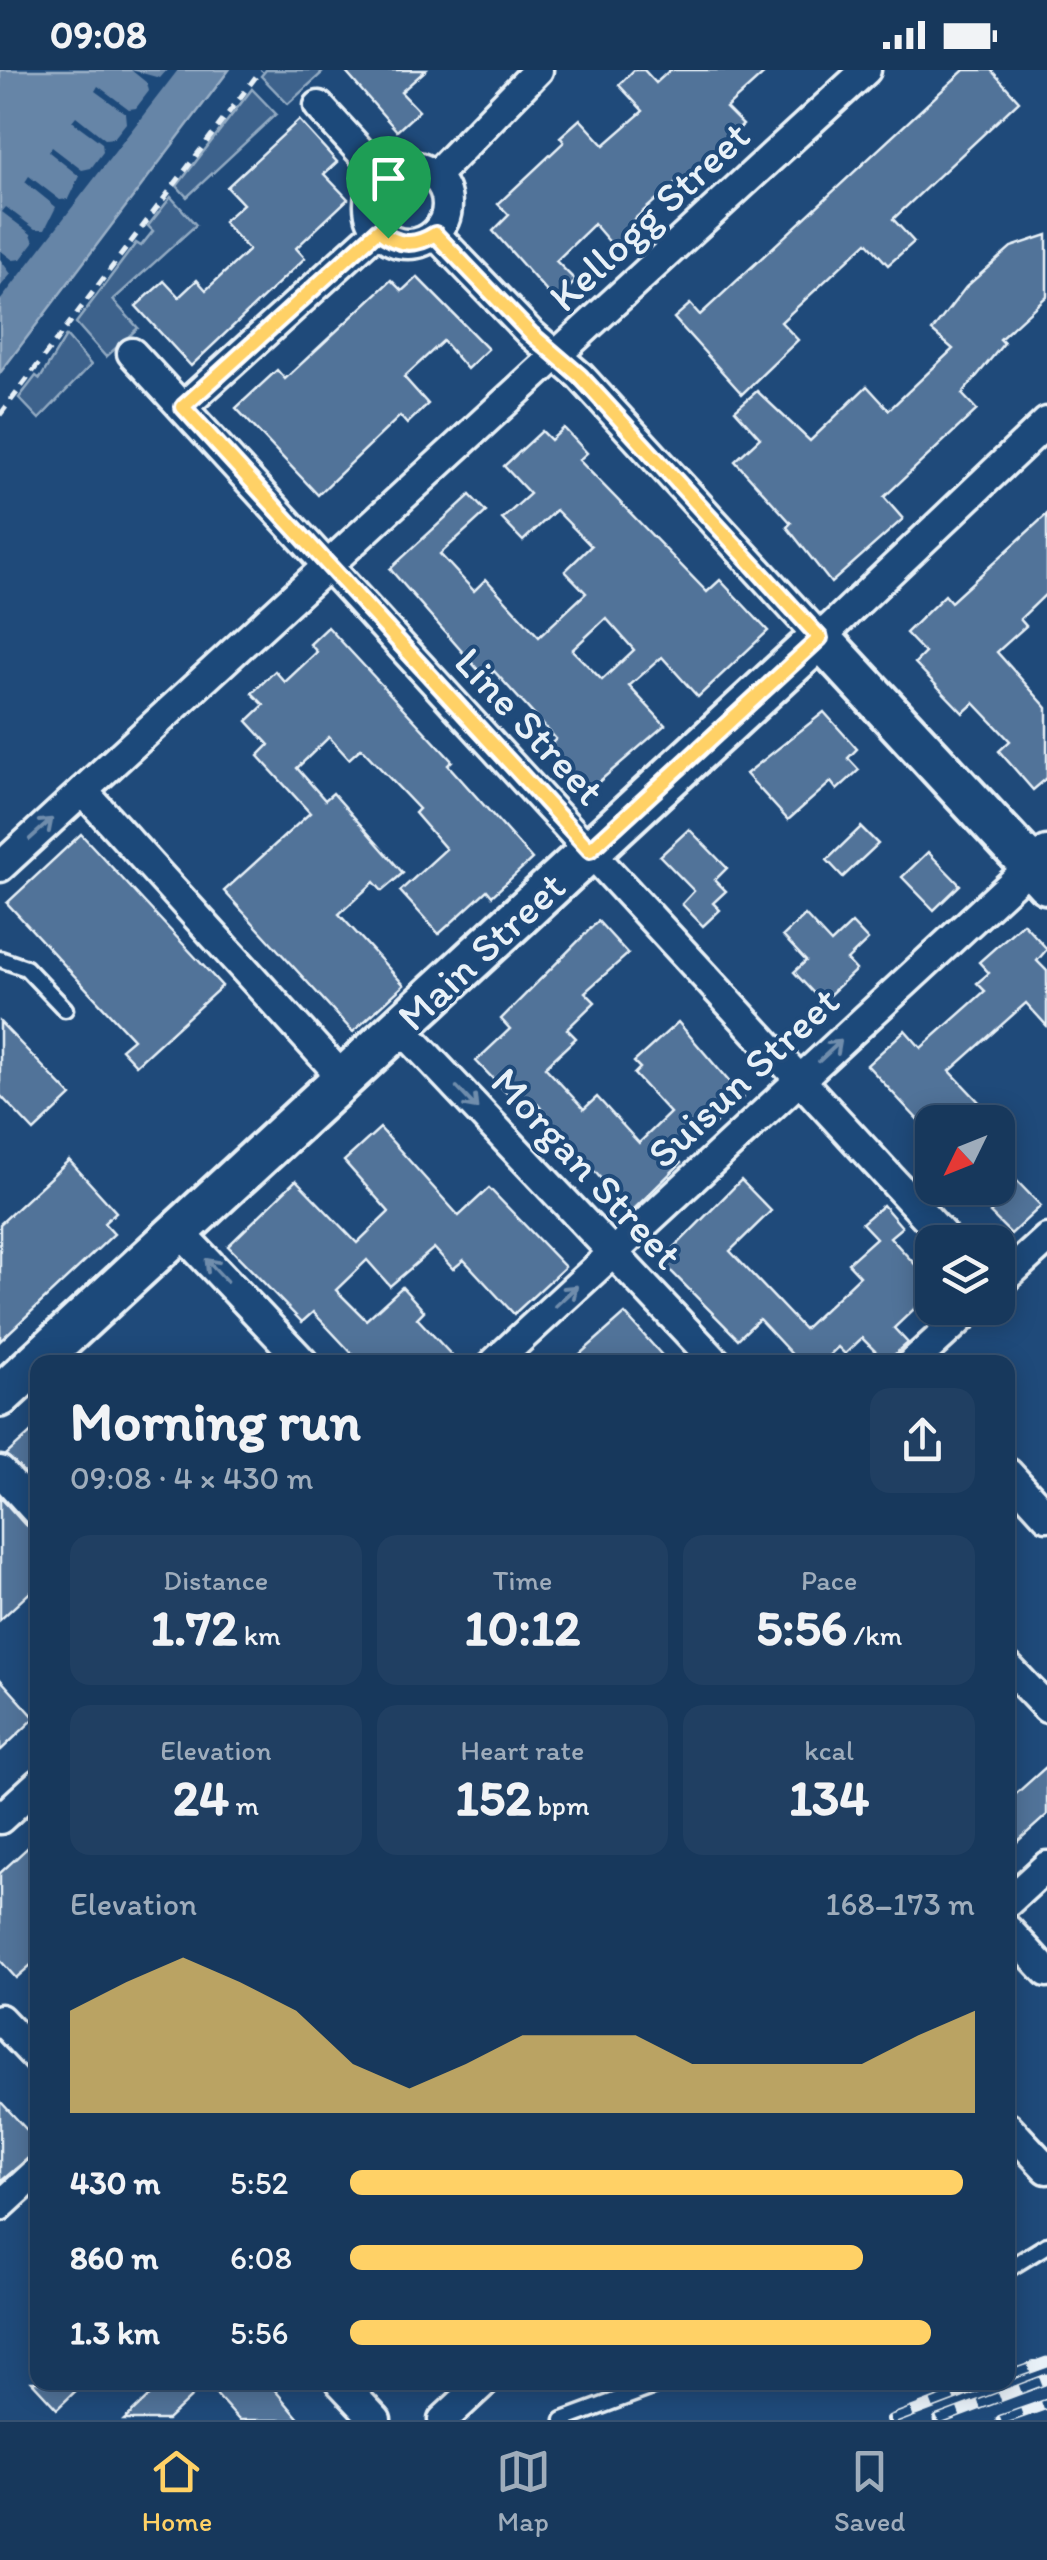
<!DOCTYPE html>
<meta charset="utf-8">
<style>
:root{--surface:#17385c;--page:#203f62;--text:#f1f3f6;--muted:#9eacbb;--line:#365272;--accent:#ffd166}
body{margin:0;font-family:Itim,sans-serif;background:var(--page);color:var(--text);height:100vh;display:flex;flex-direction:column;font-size:38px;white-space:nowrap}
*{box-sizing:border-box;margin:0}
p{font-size:32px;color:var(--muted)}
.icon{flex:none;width:55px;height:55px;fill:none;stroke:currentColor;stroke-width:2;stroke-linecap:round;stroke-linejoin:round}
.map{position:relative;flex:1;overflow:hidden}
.side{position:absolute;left:30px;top:1285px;width:985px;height:1035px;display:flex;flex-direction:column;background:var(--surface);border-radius:20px;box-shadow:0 5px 25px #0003,0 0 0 2px var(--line)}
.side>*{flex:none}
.needle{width:65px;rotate:227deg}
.fabs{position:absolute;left:915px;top:1035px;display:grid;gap:20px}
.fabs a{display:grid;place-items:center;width:100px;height:100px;border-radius:20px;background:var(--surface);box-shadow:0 5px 25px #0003,0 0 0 2px var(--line);font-size:50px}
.pin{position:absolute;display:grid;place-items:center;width:85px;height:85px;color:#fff;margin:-102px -42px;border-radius:50% 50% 50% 0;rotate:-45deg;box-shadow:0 0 10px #0007}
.pin .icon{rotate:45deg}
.round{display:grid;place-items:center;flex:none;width:105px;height:105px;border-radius:20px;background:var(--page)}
.headline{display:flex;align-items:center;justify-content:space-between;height:170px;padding:0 40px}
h1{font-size:55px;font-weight:800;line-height:75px}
.figures{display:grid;grid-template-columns:repeat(3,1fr);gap:15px;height:170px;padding:10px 40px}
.figures div{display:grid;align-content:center;border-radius:20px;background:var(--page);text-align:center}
.figures b{font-size:50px;font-weight:800}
.figures small{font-size:28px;font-weight:400}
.figures p{font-size:28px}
.chart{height:280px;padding:20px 40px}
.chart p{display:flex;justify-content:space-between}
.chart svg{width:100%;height:180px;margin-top:10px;fill:var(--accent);opacity:.7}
ul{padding:0 40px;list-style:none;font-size:32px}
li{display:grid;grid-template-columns:160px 120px 1fr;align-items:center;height:75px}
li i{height:25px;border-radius:12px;background:var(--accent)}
.status{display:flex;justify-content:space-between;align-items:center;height:70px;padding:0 50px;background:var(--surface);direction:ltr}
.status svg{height:28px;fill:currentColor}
.tabs{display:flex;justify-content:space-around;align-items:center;height:140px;border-top:2px solid var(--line);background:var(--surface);font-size:28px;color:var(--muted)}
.tabs a{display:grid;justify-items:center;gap:5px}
.tabs .selected{color:var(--accent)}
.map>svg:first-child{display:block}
</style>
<div class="status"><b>09:08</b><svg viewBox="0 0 49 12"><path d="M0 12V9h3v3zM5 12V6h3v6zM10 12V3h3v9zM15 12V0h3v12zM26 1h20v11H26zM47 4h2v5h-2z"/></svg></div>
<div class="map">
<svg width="1047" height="2350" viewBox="0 0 1047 2350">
<rect width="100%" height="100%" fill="#1f4a7a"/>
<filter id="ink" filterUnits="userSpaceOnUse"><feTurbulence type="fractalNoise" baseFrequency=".01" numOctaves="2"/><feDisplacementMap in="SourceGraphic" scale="20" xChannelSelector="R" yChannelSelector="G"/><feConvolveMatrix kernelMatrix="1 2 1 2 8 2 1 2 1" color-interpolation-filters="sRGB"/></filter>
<g filter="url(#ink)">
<g fill="#3c628c" stroke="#92aac2" stroke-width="2.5">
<path d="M266 0H319L322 3 288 34 261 6Z"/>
<path d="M252 19 276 44 187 127 177 116Z"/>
<path d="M171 127 196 155 113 230 138 258 106 287 76 253 136 173 141 176 153 161 148 156Z"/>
<path d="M66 266 91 295 39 349 19 328 36 306 40 309Z"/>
</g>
<path fill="#6685a7" stroke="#9ab0c7" stroke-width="2.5" d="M0 0H229L0 303Z"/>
<path fill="#1f4a7a" d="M131 0 160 8 167 0H178L0 231V217L11 204 0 189V180L13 190 21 189 34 172 31 164 2 142 6 137 35 159H45L56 137 25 112 29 106 60 130 68 129 79 106 49 82 52 77 82 100 91 98 103 82 102 73 72 51 76 46 105 69 114 68 126 53 125 43 95 21 98 16 129 39 136 38 149 21 147 13Z"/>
<g fill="#517399" stroke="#e8f1f8" stroke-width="2.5" fill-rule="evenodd">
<path d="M344 0H426L401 22 419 41 397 61Z"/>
<path d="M634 0H644L656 13 670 0H768L726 38 743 55 681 114 678 110 630 153 634 157 613 176 594 154 556 191 576 211 555 231 493 161 509 145 498 134 564 72 560 67 580 49 604 75 643 41 619 15Z"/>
<path d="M964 0H991L1019 31 893 149 914 172 888 195 867 172 781 252 798 270 742 324 674 248 690 234 700 245Z"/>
<path d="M299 50 337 92 324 104 348 129 296 178 305 188 191 296 136 236 164 211 179 227 197 210 206 220 249 180 223 152 243 134 227 117Z"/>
<path d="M1047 165V226L1000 269 1004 273 962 324 977 340 884 427 903 449 831 513 787 457 791 453 735 391 760 368 735 340 757 321 810 371 867 316 889 340 953 279 932 261 966 217 1011 177Z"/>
<path d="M417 207 488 279 467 299 443 271 404 307 428 334 407 354 400 346 318 425 236 338 277 300 285 309 391 210 402 221Z"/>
<path d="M564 358 587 383 579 390 707 522 720 510 768 561 698 627 662 587 629 616 665 655 587 722 547 678 556 669 494 601 486 609 390 499 470 425 486 442 440 484 474 521 486 509 539 567 586 523 565 501 591 476 556 440 523 471 502 449 530 424 504 396 542 361 551 370ZM606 548 634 580 602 610 572 580Z"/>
<path d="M1047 444V523L1020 549 1026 556 997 582 1047 638V708L1033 720 999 681 1010 671 974 633 963 643 915 593 925 583 906 563 945 525 951 532Z"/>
<path d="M328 557 452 691 448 695 532 789 492 826 487 820 439 864 400 821 446 779 415 743 419 739 361 678 349 689 329 667 297 698 325 730 333 723 403 803 382 821 374 812 339 844 404 915 353 962 224 821 310 743 258 686 269 675 247 651 264 635 252 623 275 601 285 612 317 582 310 574Z"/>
<path d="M824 642 857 679 848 688 859 700 837 720 831 712 788 750 746 704Z"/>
<path d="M861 757 878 774 843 807 827 790Z"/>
<path d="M689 759 727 798 715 810 726 821 713 833 720 840 703 856 682 834 694 821 660 786Z"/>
<path d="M81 764 222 916 136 995 121 979 133 969 7 833Z"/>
<path d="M928 782 960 815 934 840 902 807Z"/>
<path d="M805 845 831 873 852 853 868 870 847 890 856 900 822 932 794 902 806 891 783 866Z"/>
<path d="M598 851 628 884 585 922 595 932 567 959 576 968 545 997 584 1039 597 1027 639 1073 670 1043 634 1004 640 998 634 992 678 952 743 1028 713 1055 707 1049 669 1081 681 1093 630 1143 534 1030 523 1040 476 991 510 959 501 949Z"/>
<path d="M1023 853 1047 879 1037 891 1047 901V956L1026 933 950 1001 980 1033 972 1040 983 1052H920L867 995 905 960 921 978 985 921 977 913 989 903 979 892Z"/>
<path d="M0 952 71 1026 34 1061 0 1025Z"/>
<path d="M380 1058 459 1146 489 1118 565 1197 514 1244 464 1190 453 1199 434 1178 390 1216 367 1190 336 1220 366 1250 402 1217 424 1241 417 1248 458 1292H360L313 1242 302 1252 228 1176 296 1110 357 1173 389 1142 344 1091Z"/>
<path d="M69 1090 116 1142 104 1153 114 1164 0 1271V1154Z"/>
<path d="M1014 1108 1041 1136 1011 1164 990 1143 1004 1129 999 1123Z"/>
<path d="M741 1110 771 1141 730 1181 804 1259 860 1206 848 1193 876 1168 862 1153 883 1135 902 1157 890 1167 932 1213V1222L894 1258 908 1273 886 1292 862 1268 845 1284 838 1277 822 1292H799L759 1249 738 1269 661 1191Z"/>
<path d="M625 1244 668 1292H571Z"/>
<path d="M38 1356V1416L6 1385Z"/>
<path d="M0 1427 25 1455 38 1460V1515L0 1550Z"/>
<path d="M0 1609 35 1648 0 1681Z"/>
<path d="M1047 1696V1745L1008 1780V1731Z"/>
<path d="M38 1768V1889L16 1908 0 1890V1803Z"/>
<path d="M0 2031 38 2072V2080L0 2112Z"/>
<path d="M32 2312H85L57 2339Z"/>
<path d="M164 2312H268L300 2350H239L206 2313 167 2350H124Z"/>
</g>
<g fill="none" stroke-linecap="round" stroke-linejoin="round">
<g stroke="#e8f1f8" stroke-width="21">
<g id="service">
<path d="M0 889 26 898 65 939"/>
<path d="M1008 2199 1047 2175"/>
<path d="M563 2350 666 2312"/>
</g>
</g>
<g stroke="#e8f1f8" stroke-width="35">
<g id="minor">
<path d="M319 36 382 105"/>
<circle cx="408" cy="135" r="39"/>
<path d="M435 106 538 0"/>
<path d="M435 164 530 263 580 306 820 568 1047 352"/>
<path d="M132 283 949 1172"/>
<path d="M183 337 378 160"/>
<path d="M83 721 344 1009"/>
<path d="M0 797 866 0"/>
<path d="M400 957 716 1292"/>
<path d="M179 1161 303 1292"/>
<path d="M998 1214 1047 1169"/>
<path d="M495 1292 1047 781"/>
<path d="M913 1292 972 1238"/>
<path d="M0 1401 38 1443"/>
<path d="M1008 1403 1047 1446"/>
<path d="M1008 1597 1047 1638"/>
<path d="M0 1749 38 1714"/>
<path d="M1008 1832 1047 1796"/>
<path d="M1008 1860 1047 1902"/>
<path d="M0 1949 38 1989"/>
<path d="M1008 2057 1047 2099"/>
<path d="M0 2136 38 2101"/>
<path d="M340 2312 376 2350"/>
<path d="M443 2350 484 2312"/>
</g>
</g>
<g stroke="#e8f1f8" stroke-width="48">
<path id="secondary" d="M0 1326 820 568 1047 813"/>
</g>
<path stroke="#e8f1f8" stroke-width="5" stroke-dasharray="10 8" stroke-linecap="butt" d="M0 345 261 0"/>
<use href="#service" stroke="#1f4a7a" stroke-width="14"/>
<use href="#minor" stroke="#1f4a7a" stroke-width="28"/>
<use href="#secondary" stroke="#1f4a7a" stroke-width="40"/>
<g stroke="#e8f1f8" stroke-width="11">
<g id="rail">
<path d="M1008 2306 1047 2292"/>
<path d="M891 2350 991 2312"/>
<path d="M938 2350 1047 2309"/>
<path d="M1001 2350 1047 2334"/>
</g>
</g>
<use href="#rail" stroke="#1f4a7a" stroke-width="8" stroke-dasharray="22" stroke-linecap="butt"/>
</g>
<defs><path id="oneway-shaft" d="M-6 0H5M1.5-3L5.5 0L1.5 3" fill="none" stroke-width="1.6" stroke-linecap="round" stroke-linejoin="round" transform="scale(2.5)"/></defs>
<g stroke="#6f8dac">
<use href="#oneway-shaft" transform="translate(41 759) rotate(-42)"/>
<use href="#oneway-shaft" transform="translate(830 981) rotate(-43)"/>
<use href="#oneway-shaft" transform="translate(467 1028) rotate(47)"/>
<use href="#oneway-shaft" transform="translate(216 1200) rotate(-133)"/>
<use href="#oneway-shaft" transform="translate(566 1226) rotate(-43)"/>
</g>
</g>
<g fill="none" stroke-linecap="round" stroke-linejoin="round" filter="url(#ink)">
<g stroke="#fff" stroke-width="20">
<path id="route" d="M378 160C397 176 415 177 435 164L530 263 580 306 820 568 590 780 183 337Z"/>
</g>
<use href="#route" stroke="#ffd166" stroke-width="12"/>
</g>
<g text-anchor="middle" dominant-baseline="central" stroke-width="8" stroke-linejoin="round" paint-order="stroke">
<g font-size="42" fill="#e8f1f8" stroke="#1f4a7a">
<text transform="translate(649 146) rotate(-43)">Kellogg Street</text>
<text transform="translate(530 656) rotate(47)">Line Street</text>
<text transform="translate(481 881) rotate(-43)">Main Street</text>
<text transform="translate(743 1007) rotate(-43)">Suisun Street</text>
<text transform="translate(587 1098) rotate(47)">Morgan Street</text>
</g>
</g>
</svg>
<div class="fabs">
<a><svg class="needle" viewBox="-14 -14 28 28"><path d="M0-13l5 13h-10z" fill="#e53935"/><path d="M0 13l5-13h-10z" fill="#9eacbb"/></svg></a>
<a><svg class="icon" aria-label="layers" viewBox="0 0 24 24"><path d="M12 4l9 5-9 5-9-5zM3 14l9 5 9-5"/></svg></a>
</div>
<div class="pin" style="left:388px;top:168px;background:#1e9e55"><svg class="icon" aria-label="arrive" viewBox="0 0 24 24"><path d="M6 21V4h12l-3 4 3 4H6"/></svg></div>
<section class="side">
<div class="headline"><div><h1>Morning run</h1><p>09:08 · 4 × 430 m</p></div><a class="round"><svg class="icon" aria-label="share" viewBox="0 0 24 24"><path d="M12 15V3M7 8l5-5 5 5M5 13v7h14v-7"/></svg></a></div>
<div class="figures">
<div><p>Distance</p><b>1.72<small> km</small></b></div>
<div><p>Time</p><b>10:12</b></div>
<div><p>Pace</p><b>5:56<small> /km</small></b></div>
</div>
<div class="figures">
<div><p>Elevation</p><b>24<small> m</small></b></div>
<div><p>Heart rate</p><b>152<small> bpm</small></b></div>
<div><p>kcal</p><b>134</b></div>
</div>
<div class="chart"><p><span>Elevation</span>168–173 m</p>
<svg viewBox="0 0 160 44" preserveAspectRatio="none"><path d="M0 44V19L10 12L20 6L30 12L40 19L50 32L60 38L70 32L80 25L90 25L100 25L110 32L120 32L130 32L140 32L150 25L160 19V44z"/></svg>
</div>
<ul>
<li><b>430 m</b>5:52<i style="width:98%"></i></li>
<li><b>860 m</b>6:08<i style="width:82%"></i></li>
<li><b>1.3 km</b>5:56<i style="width:93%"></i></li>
</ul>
</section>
</div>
<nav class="tabs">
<a class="selected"><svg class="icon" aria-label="home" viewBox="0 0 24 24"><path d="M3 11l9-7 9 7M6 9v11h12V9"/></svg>Home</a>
<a><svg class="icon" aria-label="map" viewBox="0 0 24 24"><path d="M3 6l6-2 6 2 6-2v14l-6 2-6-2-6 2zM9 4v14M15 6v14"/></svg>Map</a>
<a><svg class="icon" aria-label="saved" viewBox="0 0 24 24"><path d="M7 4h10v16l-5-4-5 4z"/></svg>Saved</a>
</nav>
